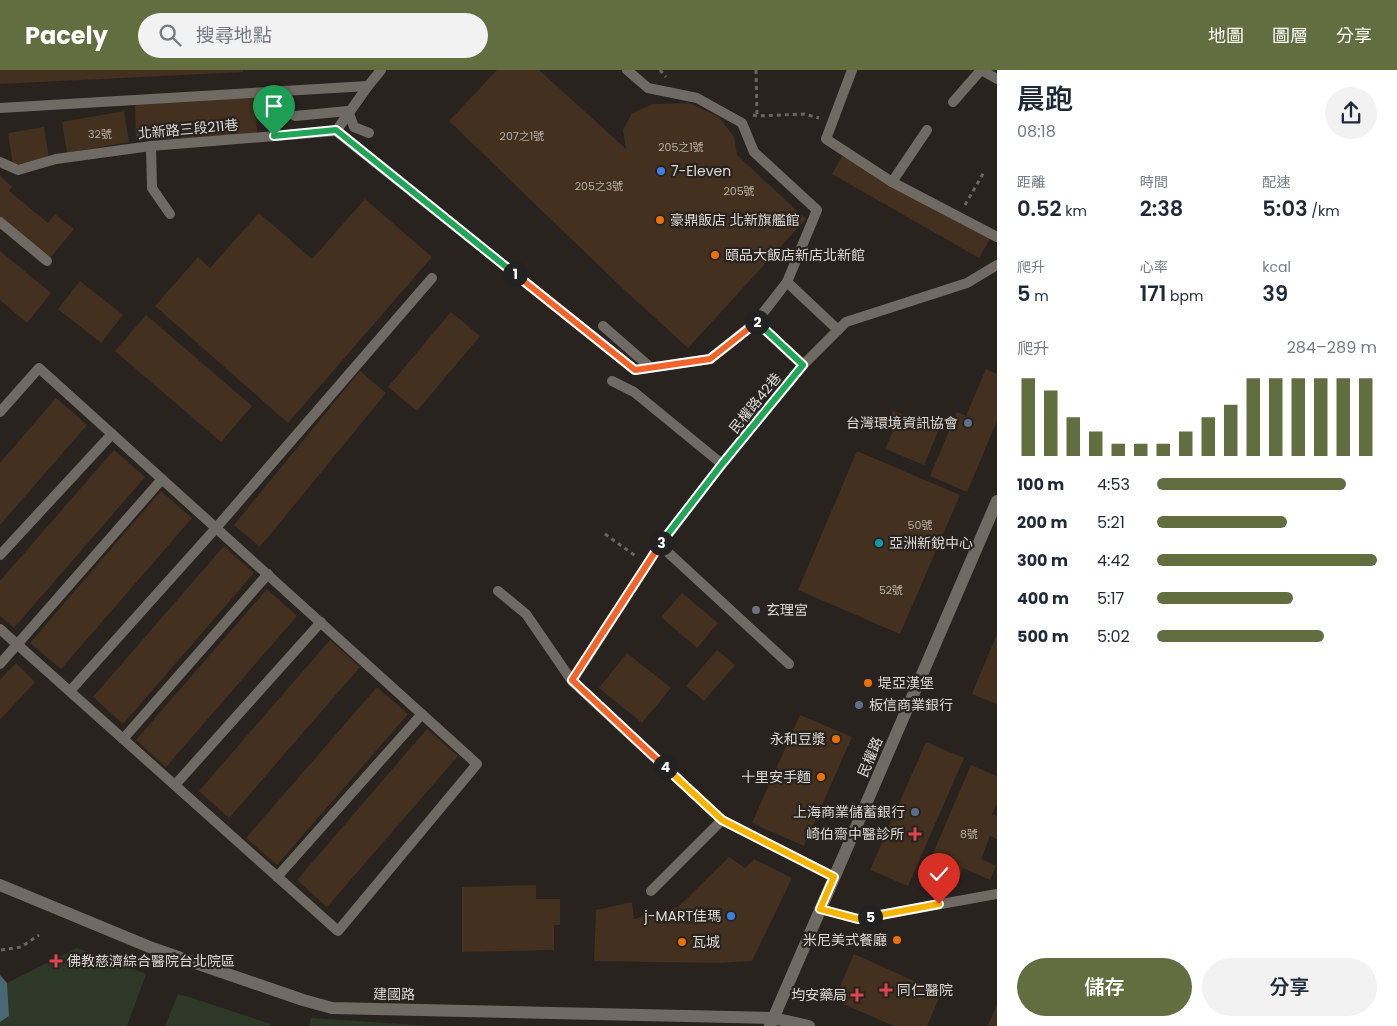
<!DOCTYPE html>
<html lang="zh-TW">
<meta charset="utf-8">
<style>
:root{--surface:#fff;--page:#f2f2f3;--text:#1f2937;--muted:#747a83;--accent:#626e40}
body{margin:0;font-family:Poppins,"Noto Sans TC",sans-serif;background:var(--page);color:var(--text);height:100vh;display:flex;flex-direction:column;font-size:19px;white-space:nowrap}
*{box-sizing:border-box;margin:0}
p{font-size:16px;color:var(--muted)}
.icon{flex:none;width:28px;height:28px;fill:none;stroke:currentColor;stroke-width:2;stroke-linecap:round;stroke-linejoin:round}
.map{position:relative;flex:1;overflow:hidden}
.sheet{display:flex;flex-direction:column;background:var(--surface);width:400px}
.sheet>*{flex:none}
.pin{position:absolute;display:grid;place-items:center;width:42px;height:42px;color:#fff;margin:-51px -21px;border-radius:50% 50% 50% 0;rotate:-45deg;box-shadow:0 0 5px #0007}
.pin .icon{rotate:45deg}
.km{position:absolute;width:25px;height:25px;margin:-12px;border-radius:50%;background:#222;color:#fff;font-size:14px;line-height:25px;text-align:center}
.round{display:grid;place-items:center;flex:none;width:52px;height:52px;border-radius:26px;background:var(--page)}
.head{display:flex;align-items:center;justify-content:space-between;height:85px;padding:0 20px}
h1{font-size:28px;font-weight:600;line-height:38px}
.figures{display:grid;grid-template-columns:repeat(3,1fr);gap:8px;height:85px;padding:5px 20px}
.figures div{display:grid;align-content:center}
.figures b{font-size:21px;font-weight:600}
.figures small{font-size:14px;font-weight:400}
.figures p{font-size:14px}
.chart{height:140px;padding:10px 20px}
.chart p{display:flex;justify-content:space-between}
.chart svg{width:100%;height:90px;margin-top:5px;stroke:var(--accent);stroke-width:6}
.cta{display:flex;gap:10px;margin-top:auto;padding:10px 20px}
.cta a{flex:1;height:58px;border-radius:30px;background:var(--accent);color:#fff;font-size:20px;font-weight:600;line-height:58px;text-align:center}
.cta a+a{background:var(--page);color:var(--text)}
ul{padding:0 20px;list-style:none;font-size:16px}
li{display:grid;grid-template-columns:80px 60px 1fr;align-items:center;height:38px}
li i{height:12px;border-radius:6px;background:var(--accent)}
header{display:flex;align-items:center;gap:30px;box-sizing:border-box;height:70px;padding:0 25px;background:var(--accent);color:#fff}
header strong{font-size:24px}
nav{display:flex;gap:28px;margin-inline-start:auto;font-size:18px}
.search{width:350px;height:45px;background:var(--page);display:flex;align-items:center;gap:12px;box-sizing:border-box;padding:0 18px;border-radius:28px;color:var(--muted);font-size:19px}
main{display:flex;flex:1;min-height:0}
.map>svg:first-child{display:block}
</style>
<header>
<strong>Pacely</strong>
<div class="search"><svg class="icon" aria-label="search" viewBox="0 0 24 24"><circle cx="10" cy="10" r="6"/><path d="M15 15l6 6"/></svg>搜尋地點</div>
<nav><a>地圖</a><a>圖層</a><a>分享</a></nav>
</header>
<main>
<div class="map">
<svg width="997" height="956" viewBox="0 0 997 956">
<rect width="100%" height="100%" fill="#29231f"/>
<g fill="#2d3926">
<path d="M77 878 146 904 127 956H0V952L9 946 7 913Z"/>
<path d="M178 924 189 927 271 954 270 956H165Z"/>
<path d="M311 948 432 956H309Z"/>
</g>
<path fill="#4a6874" d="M0 905 7 913 9 946 0 952Z"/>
<g fill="#43301e">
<path d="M0 0H243V2L0 14Z"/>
<path d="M497 0H539L626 79 623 60 632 43 653 34 689 33 719 47 734 67 737 85 806 149 688 278 618 214 449 51Z"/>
<path d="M256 28 257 67 136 70 135 31Z"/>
<path d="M124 41 129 72 67 83 62 52Z"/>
<path d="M44 57 49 88 13 95 8 63Z"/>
<path d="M844 83 991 167 979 188 832 104Z"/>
<path d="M0 106 12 117 9 121 48 153 55 144 74 159 50 188 0 148Z"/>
<path d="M365 129 432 187 288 353 155 236 198 187 210 198 259 143 312 189Z"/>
<path d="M0 181 51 223 27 253 0 230Z"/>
<path d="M80 211 123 245 101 273 58 239Z"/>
<path d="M451 242 480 266 417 341 388 317Z"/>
<path d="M146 245 252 336 221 372 115 281Z"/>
<path d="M986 299 997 304V351L967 422 930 406 957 342 966 346Z"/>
<path d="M360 301 386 323 260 477 234 455Z"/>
<path d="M56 328 87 355 0 455V393Z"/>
<path d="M893 341 939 359 924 395 885 379 893 361 886 358Z"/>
<path d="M114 380 145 407 14 558 0 546V511Z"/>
<path d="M857 381 960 425 900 564 798 520Z"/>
<path d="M161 421 192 448 61 599 30 573Z"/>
<path d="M224 476 254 503 123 654 93 627Z"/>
<path d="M267 519 297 546 166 697 136 670Z"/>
<path d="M682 523 718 553 697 578 661 547Z"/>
<path d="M997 564V634L972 624Z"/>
<path d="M330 570 360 597 229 748 199 721Z"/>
<path d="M717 580 735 595 704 631 686 616Z"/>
<path d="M627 583 671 618 642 653 599 618Z"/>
<path d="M16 593 35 612 0 650V610Z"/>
<path d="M377 617 408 644 277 795 246 768Z"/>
<path d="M800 645 852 667 804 776 752 753Z"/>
<path d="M427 659 458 686 327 837 297 810Z"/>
<path d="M926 672 964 688 908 816 870 800Z"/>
<path d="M971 695 997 706V733L992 744 997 746V769L990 766 981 789 996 796 990 810 963 798 956 816 925 802Z"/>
<path d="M729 787 745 798 754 789 792 808 752 891 718 893 594 891 596 840 632 832 634 849 678 837Z"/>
<path d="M536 815V829H560V855H554V880L462 882V817Z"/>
<path d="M854 884 932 919 939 928 927 956H894L843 934 838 921Z"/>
<path d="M997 934V956H988Z"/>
</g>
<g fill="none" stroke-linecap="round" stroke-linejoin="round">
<g stroke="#6a6561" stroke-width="3" stroke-dasharray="4 4" stroke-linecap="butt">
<path d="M660 0 666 7"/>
<path d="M756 0 757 46"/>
<path d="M753 45 757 46 804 44 819 48"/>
<path d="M965 135 984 102"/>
<path d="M605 464 637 487"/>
<path d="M1 880 21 877 39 865"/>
</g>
<g stroke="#706a64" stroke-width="10">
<path d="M852 0 826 69 892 112 997 167"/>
<path d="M981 0 997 9"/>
<path d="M953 32 981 0"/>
<path d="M0 38 368 16"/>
<path d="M295 46 348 41 354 57 369 63"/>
<path d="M336 61 635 300 710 289 756 252 787 212 817 140 754 82 742 53 697 28 648 18 627 0"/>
<path d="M151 76 152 118 170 144"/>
<path d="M0 92 18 100 56 89 151 76 336 61 368 16 381 0"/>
<path d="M892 112 927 60"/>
<path d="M0 152 47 191"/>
<path d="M787 212 838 260"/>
<path d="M756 252 803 295"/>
<path d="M603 256 650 297"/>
<path d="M612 311 634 322 722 394"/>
<path d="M0 342 39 298 477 694 338 861 0 559"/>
<path d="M660 475 789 594"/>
<path d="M0 485 112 364"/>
<path d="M498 521 526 544 572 611 722 750 834 807"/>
<path d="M0 594 162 409"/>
<path d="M572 611 660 475 722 394 803 295 846 252 967 213 997 195"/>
<path d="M70 621 216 458 432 208"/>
<path d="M123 669 268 504"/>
<path d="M175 715 321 552"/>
<path d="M277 807 422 644"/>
<path d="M651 821 722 750"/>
<path d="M820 839 858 849 997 824"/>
</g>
<path stroke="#706a64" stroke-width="12" d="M0 815 152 878 303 930 332 938 773 948"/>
<g stroke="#706a64" stroke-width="12">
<path d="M773 948 809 956"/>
<path d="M770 956 997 431"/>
</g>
</g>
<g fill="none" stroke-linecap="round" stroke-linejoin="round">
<g stroke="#fff" stroke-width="10">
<path id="split-1" d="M274 66 336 60 515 204"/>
</g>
<g stroke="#fff" stroke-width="10">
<path id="split-2" d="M515 204 635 300 710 289 757 252"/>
</g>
<g stroke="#fff" stroke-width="10">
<path id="split-3" d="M661 473 722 394 803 295 757 252"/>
</g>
<g stroke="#fff" stroke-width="10">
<path id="split-4" d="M661 473 572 610 665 697"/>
</g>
<g stroke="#fff" stroke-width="10">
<path id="split-5" d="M665 697 722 750 834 807 820 839 858 849 870 847"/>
</g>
<g stroke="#fff" stroke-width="10">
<path id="split-6" d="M870 847 939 834"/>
</g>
<use href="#split-1" stroke="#22a559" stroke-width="6"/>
<use href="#split-2" stroke="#f0652b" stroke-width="6"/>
<use href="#split-3" stroke="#22a559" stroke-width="6"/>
<use href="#split-4" stroke="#f0652b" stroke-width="6"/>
<use href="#split-5" stroke="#f5b400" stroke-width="6"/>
<use href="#split-6" stroke="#f5b400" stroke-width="6"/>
</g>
<g fill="#3f7fe0" stroke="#29231f" stroke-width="2">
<circle cx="661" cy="101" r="5"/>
<circle cx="731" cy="846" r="5"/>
</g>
<g fill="#e8710a" stroke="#29231f" stroke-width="2">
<circle cx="660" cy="150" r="5"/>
<circle cx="715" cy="185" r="5"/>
<circle cx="868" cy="613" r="5"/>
<circle cx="836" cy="669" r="5"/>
<circle cx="821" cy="707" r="5"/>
<circle cx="897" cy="870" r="5"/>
<circle cx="682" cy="872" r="5"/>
</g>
<g fill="#5c6f8a" stroke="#29231f" stroke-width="2">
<circle cx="968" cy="353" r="5"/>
<circle cx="859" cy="635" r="5"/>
<circle cx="915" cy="742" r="5"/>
</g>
<circle fill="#0f9aa8" stroke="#29231f" stroke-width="2" cx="879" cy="473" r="5"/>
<circle fill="#6b7280" stroke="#29231f" stroke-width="2" cx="756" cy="540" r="5"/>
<g fill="#e0444e" stroke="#29231f" stroke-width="2">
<path d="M912.5 756.5h5v5h5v5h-5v5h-5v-5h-5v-5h5z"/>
<path d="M53.5 883.5h5v5h5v5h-5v5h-5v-5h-5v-5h5z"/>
<path d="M883.5 912.5h5v5h5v5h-5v5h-5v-5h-5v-5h5z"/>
<path d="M854.5 917.5h5v5h5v5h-5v5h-5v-5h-5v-5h5z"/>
</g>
<g text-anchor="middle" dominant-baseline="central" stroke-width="4.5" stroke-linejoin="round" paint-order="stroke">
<g font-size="11" fill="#b6b0a8">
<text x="100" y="64">32號</text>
<text x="522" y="66">207之1號</text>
<text x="681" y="77">205之1號</text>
<text x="599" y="116">205之3號</text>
<text x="739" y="121">205號</text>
<text x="920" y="455">50號</text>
<text x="891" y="520">52號</text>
<text x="969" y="764">8號</text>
</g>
<g font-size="14" fill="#dddad6" stroke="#29231f">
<text transform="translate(188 59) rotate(-5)">北新路三段211巷</text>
<text transform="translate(755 333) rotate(-51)">民權路42巷</text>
<text transform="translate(870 687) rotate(-67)">民權路</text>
<text transform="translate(394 924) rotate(1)">建國路</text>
</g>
<g font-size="14" fill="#dddad6" stroke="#29231f" text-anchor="start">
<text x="671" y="101">7-Eleven</text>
<text x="670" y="150">豪鼎飯店 北新旗艦館</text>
<text x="725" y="185">頤品大飯店新店北新館</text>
<text x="958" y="353" text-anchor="end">台灣環境資訊協會</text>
<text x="889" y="473">亞洲新銳中心</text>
<text x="766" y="540">玄理宮</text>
<text x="878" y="613">堤亞漢堡</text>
<text x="869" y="635">板信商業銀行</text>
<text x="826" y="669" text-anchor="end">永和豆漿</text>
<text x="811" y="707" text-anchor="end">十里安手麵</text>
<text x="905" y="742" text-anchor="end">上海商業儲蓄銀行</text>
<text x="904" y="764" text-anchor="end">崎伯齋中醫診所</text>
<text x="721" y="846" text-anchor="end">j-MART佳瑪</text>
<text x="887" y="870" text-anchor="end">米尼美式餐廳</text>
<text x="692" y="872">瓦城</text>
<text x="67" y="891">佛教慈濟綜合醫院台北院區</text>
<text x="897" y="920">同仁醫院</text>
<text x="847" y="925" text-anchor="end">均安藥局</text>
</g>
</g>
</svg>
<div class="pin" style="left:274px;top:66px;background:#1e9e55"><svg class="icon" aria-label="arrive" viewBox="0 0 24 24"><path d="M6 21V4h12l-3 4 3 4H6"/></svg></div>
<div class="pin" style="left:939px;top:834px;background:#d93025"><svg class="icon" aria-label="check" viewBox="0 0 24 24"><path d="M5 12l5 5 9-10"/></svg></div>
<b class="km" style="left:515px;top:204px">1</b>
<b class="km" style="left:757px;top:252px">2</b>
<b class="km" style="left:661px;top:473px">3</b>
<b class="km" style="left:665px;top:697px">4</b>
<b class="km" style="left:870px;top:847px">5</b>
</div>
<section class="sheet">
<div class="head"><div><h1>晨跑</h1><p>08:18</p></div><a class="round"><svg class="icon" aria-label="share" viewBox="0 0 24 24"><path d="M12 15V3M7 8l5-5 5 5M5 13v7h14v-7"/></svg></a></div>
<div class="figures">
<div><p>距離</p><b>0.52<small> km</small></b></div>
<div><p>時間</p><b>2:38</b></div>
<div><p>配速</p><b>5:03<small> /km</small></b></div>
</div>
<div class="figures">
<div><p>爬升</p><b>5<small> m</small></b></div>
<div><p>心率</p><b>171<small> bpm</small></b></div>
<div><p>kcal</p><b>39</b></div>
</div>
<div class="chart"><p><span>爬升</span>284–289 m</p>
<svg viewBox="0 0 160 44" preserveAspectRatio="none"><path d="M5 44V6M15 44V12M25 44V25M35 44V32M45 44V38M55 44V38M65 44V38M75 44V32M85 44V25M95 44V19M105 44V6M115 44V6M125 44V6M135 44V6M145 44V6M155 44V6"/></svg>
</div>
<ul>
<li><b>100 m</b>4:53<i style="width:86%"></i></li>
<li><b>200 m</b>5:21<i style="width:59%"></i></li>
<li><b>300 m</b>4:42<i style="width:100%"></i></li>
<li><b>400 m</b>5:17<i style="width:62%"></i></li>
<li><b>500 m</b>5:02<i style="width:76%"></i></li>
</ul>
<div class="cta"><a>儲存</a><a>分享</a></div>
</section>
</main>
